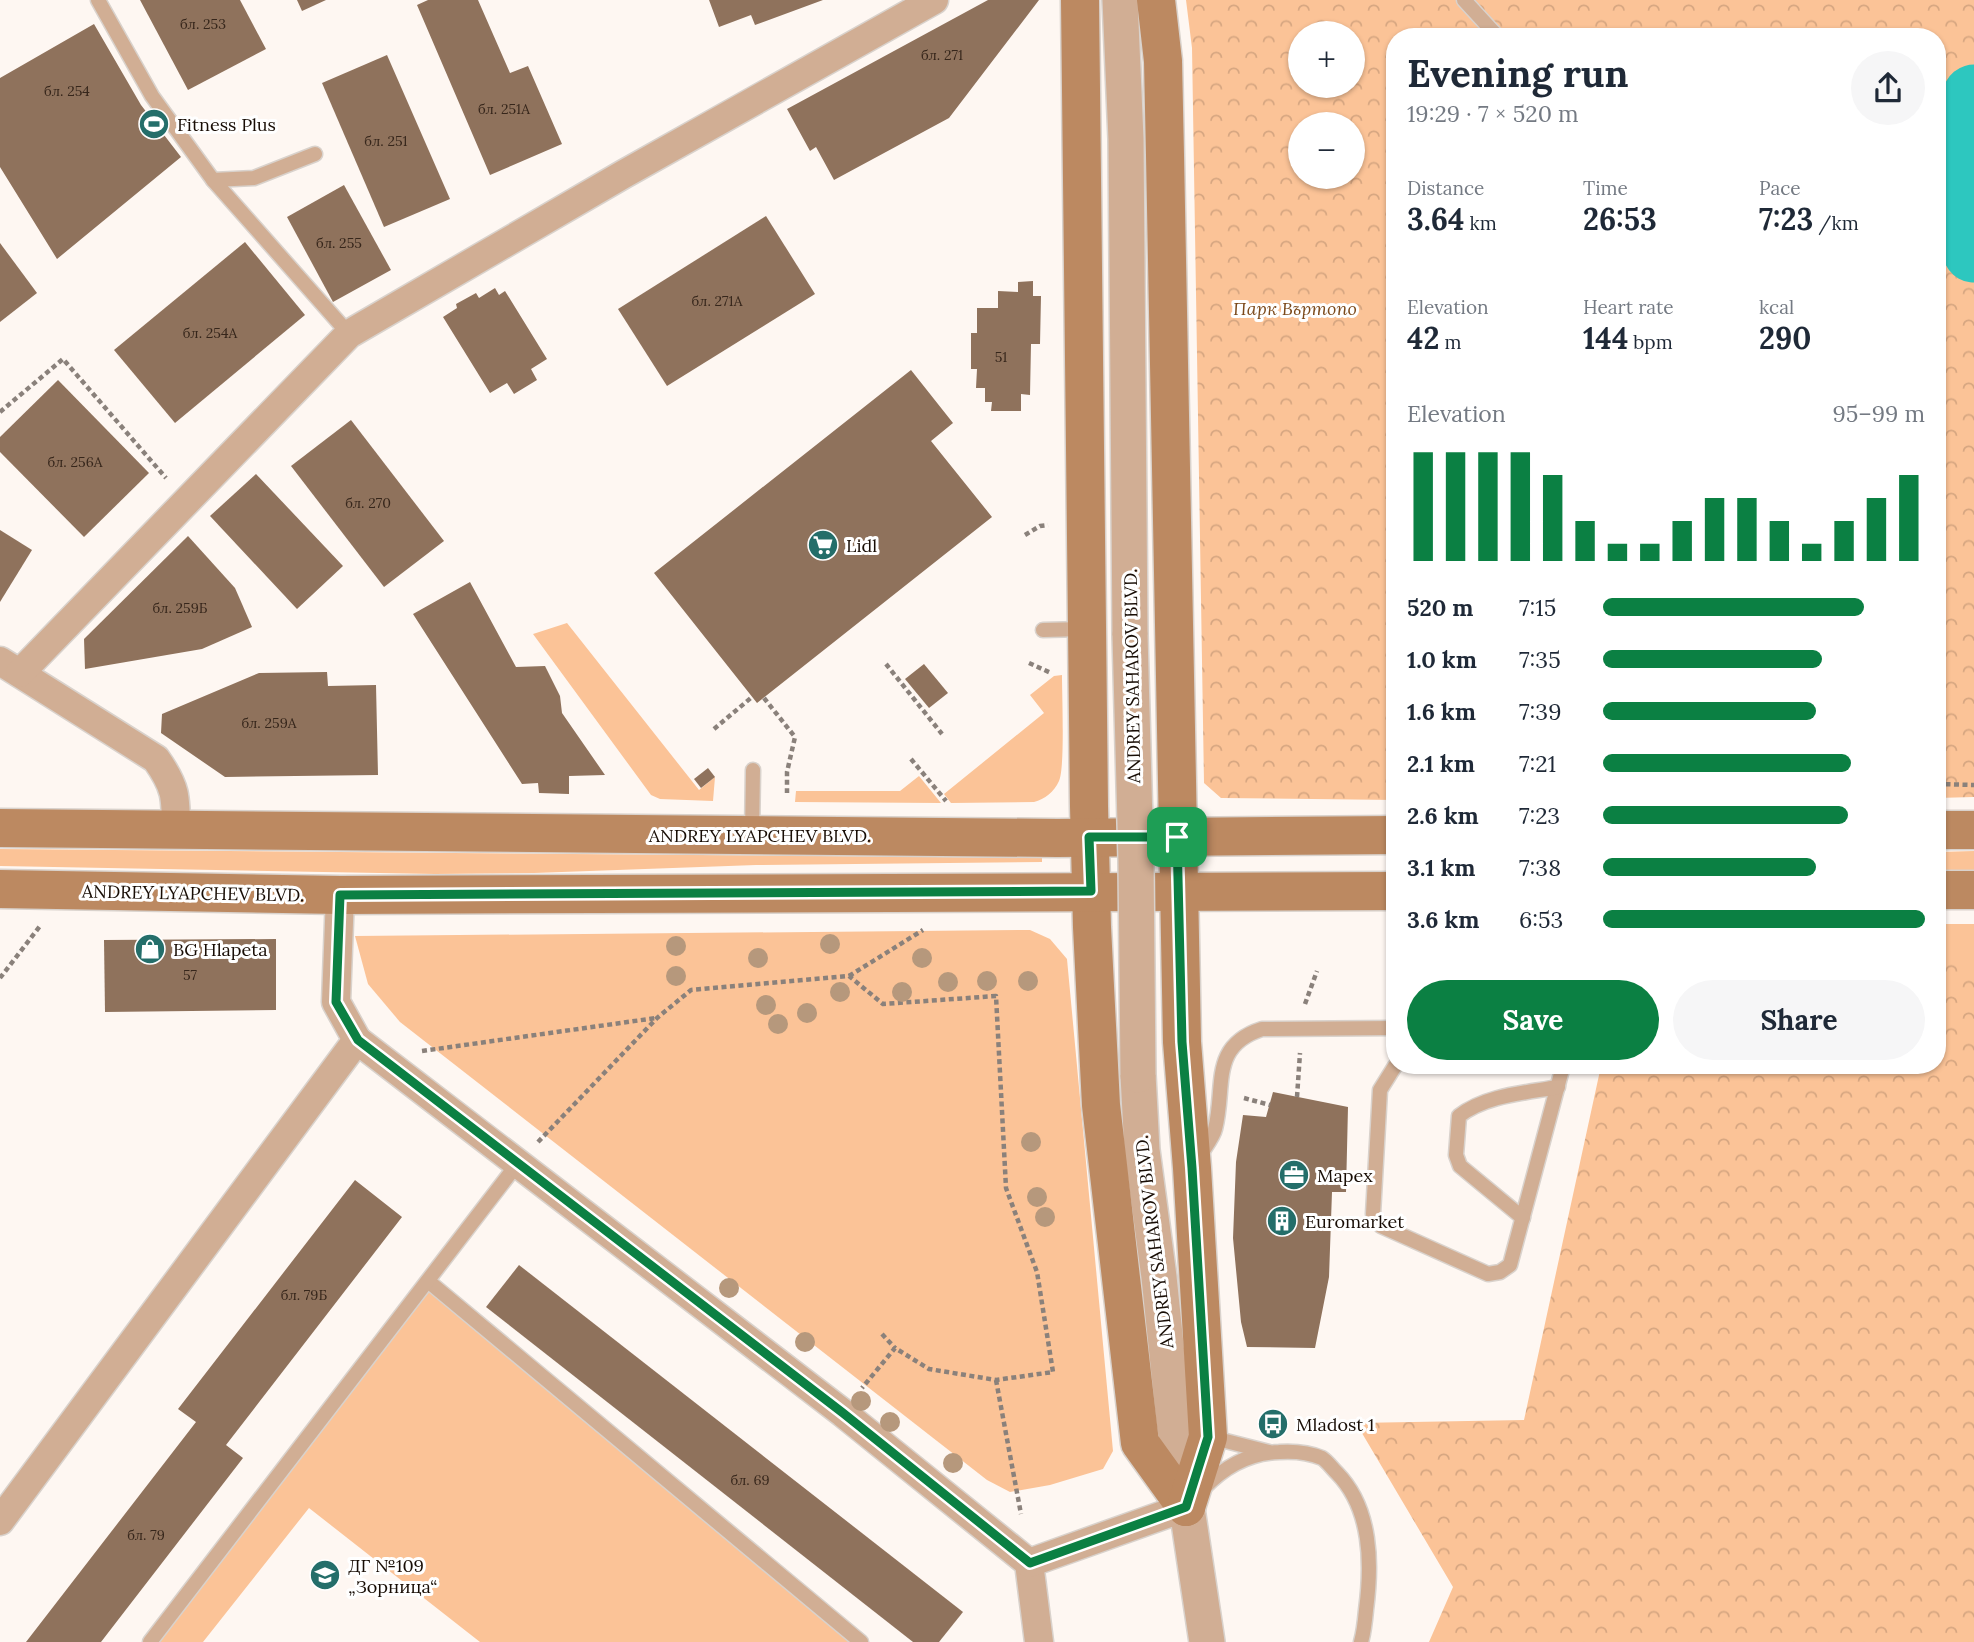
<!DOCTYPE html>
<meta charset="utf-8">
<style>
:root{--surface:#fff;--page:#f6f6f7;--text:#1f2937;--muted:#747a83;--accent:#0b8043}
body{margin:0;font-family:Lora,serif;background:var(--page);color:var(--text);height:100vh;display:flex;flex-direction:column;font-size:26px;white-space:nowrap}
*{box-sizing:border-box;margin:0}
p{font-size:23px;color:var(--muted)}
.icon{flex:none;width:38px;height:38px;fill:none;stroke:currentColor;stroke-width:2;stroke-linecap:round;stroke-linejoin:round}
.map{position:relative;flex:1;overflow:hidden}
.side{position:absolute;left:1386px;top:28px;width:560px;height:1046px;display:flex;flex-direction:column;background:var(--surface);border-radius:28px;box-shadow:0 2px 5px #0004}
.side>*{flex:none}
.controls{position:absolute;left:1288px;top:21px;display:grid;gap:14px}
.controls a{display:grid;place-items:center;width:77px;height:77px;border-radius:50%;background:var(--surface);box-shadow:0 2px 5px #0004;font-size:35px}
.pin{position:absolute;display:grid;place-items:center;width:60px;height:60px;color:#fff;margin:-30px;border-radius:14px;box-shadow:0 4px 10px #0006}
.round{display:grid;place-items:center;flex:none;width:74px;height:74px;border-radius:37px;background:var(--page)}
.headline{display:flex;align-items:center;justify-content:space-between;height:119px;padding:0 21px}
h1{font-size:38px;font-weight:800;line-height:52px}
.metrics{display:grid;grid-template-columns:repeat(3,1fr);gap:10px;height:119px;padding:7px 21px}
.metrics div{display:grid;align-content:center}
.metrics b{font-size:30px;font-weight:800}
.metrics small{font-size:19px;font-weight:400}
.metrics p{font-size:19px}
.chart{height:196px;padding:14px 21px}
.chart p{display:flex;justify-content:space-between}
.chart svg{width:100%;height:126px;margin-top:7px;stroke:var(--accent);stroke-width:6}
.action{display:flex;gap:14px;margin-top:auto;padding:14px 21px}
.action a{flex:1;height:80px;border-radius:42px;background:var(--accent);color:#fff;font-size:28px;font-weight:800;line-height:80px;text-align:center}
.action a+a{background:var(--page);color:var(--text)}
ul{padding:0 21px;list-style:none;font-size:23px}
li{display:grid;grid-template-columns:112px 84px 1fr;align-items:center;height:52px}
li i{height:18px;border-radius:9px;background:var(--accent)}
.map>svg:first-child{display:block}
</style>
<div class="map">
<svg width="1974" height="1642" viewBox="0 0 1974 1642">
<defs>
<pattern id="forest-crowns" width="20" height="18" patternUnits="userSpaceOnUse" patternTransform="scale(1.75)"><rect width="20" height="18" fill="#fbc397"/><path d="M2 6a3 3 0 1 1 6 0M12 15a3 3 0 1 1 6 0" fill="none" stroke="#d6a681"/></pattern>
</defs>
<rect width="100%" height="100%" fill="#fef7f2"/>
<g fill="#fbc397">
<path d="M567 623 699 790 715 777 713 801 660 799 651 795 533 634Z"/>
<path d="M1062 675C1062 694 1065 769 1059 781 1054 792 1045 799 1034 802L951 803 944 794 1044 713 1030 695 1054 676Z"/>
<path d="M919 776 941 803 795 802 796 791H900Z"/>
<path d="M0 849 1042 858V862L756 865 534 873 435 874 0 866Z"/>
<path d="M1974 851V871H1937V852Z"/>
<rect x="1937" y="924" width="37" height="37"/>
<path d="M1030 930 1050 939 1067 959 1113 1451 1103 1469 1050 1485 1010 1492 987 1480 400 1022 368 984 355 936Z"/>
<path d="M428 1281 861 1642H480L309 1508 203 1642H150Z"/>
</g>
<g fill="url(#forest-crowns)" fill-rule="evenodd">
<path d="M1186 0H1974V797L1937 798V37H1395V800L1221 798 1204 783 1192 48ZM1300 33H1353V86H1300ZM1300 124H1353V177H1300Z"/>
<path d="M1937 961H1974V1642H1429L1453 1587 1356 1423 1524 1420 1601 1066H1937Z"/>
</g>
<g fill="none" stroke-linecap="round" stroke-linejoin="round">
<path stroke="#2dc7bf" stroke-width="63" d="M1974 96 1963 211 1974 251"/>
</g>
<g fill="#8f725c">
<path d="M140 0H240L266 49 188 90Z"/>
<path d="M297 0H326L302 11Z"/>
<path d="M428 0H478L510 73 528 66 562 144 490 175 417 5Z"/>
<path d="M709 0H823L755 25 751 15 719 27Z"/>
<path d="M988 0H1039L949 118 834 180 816 147 810 151 787 109Z"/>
<path d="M94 24 141 105 181 157 57 259 0 167V78Z"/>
<path d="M387 55 450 199 384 227 322 83Z"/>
<path d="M344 185 391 270 333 302 287 217Z"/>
<path d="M766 216 815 294 667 386 618 309Z"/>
<path d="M245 242 305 315 175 423 114 350Z"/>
<path d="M0 243 37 293 0 322Z"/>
<path d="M1033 281V296H1041L1040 344H1031L1030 395 1021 394V411H991L992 402H985V388H976L977 369H971V333H977V308H998V291L1018 292V282Z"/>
<path d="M495 288 499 295 505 291 547 359 531 369 537 380 514 394 507 383 490 393 443 317 457 308 456 304 476 293 479 298Z"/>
<path d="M911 370 953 423 931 441 992 517 757 703 654 573Z"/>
<path d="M58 380 149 473 84 537 0 452V437Z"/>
<path d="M351 420 444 541 384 587 291 466Z"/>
<path d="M256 474 343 566 297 609 210 516Z"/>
<path d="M0 530 32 550 0 602Z"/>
<path d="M188 536 235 588 252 627 202 649 85 669 84 639Z"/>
<path d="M470 582 516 667 545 666 560 696 562 713 605 775 569 776V794L539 793 538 783 522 784 413 614Z"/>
<path d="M924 664 948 693 929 708 905 679Z"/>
<path d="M327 672 328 686 376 685 378 775 225 777 161 733 162 714 259 673Z"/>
<path d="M708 768 715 777 701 788 694 779Z"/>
<path d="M276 939V1010L105 1012 104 940Z"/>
<path d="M1273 1092 1348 1107 1346 1192H1332L1329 1277 1315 1348 1247 1347 1241 1322 1233 1238 1236 1162 1243 1115 1266 1117Z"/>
<path d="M355 1180 402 1217 226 1445 243 1458 101 1642H26L196 1422 178 1409Z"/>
<path d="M519 1265 963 1612 939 1642H913L486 1307Z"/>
</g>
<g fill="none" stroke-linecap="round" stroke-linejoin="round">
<g stroke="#d9d2cc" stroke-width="17">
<g id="service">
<path d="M98 0 152 96 213 180 349 334"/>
<path d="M1464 0 1498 37"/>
<path d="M213 180 254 178 315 154"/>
<path d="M1043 630 1084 629"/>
<path d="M752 835 753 770"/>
<path d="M1395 1066 1380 1090 1373 1214 1381 1226 1488 1274 1500 1272 1510 1265 1563 1066"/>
<path d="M1199 1157C1204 1148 1213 1138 1215 1129 1226 1087 1209 1046 1262 1029L1395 1028"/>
<path d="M1523 1218 1460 1166 1456 1155 1459 1116C1486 1095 1525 1093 1558 1087"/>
<path d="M428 1281 861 1642"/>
<path d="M1210 1437 1269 1452"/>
<path d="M1204 1488C1225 1466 1249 1453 1279 1452 1294 1451 1308 1452 1322 1458 1327 1461 1332 1468 1337 1473 1372 1509 1372 1564 1366 1610 1365 1621 1364 1632 1361 1642"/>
<path d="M150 1642 518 1163"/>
</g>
</g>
<g stroke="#d9d2cc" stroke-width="31">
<g id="minor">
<path d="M0 661 156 759C176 787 176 797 176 831"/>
<path d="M20 673 349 334 624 174 934 0"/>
<path d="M357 1040 843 1413 1029 1563 1039 1642"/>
<path d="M0 1521 357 1040 336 1002 340 895"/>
<path d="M1029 1563 1186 1507"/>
</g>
</g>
<g stroke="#d9d2cc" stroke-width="38">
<g id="tertiary">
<path d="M1120 0 1126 139 1130 635"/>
<path d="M1138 1075 1142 1150 1159 1277 1174 1422 1207 1642"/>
</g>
</g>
<g stroke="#d9d2cc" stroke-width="41">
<g id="secondary">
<path d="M1080 0 1089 806 1092 927 1101 1105 1140 1443 1186 1507"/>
<path d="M1156 0 1163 61 1165 155 1182 1042 1192 1168 1208 1437 1186 1507"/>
<path d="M0 828 1057 838 1395 835"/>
<path d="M1937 830H1974"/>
<path d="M0 889 340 895 1395 891"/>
<path d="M1937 890H1974"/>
</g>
</g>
<g stroke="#8a817b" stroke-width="4.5" stroke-dasharray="5 3.5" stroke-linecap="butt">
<path d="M1937 326 1942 322"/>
<path d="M0 412 63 359 166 478"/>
<path d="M1025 535 1040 526 1048 525"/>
<path d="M1029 663 1051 673"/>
<path d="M886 664 942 734"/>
<path d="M764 698 795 737 787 772V793"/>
<path d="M714 729 752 697"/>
<path d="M911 759 946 801"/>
<path d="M1937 784 1974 785"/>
<path d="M849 976 923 930"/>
<path d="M0 978 40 926"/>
<path d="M1305 1004 1317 971"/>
<path d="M422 1051 656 1018"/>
<path d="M1297 1097 1300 1053"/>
<path d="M1244 1098 1270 1105"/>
<path d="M538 1142 657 1018 691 990 849 976 883 1004 996 996 1006 1188 1037 1272 1053 1372 996 1380 929 1369 895 1348 862 1388"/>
<path d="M882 1334 895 1348"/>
<path d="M996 1380 1021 1514"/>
</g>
<use href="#service" stroke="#d1ae94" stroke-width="14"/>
<use href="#minor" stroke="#d1ae94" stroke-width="28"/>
<use href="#tertiary" stroke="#d1ae94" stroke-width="35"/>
<use href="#secondary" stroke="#bc8961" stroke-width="38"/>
<g stroke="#d9d2cc" stroke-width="38" stroke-linecap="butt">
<path id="tertiary-bridge" d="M1130 635 1136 861 1138 1075"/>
</g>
<use href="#tertiary-bridge" stroke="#d1ae94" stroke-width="35"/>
</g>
<g fill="#b6987c">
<circle cx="830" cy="944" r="10"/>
<circle cx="676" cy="946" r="10"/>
<circle cx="758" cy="958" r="10"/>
<circle cx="922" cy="958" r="10"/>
<circle cx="676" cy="976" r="10"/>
<circle cx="987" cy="981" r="10"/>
<circle cx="1028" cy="981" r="10"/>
<circle cx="948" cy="982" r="10"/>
<circle cx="840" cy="992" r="10"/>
<circle cx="902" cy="992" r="10"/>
<circle cx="766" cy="1005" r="10"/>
<circle cx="807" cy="1013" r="10"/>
<circle cx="778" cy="1024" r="10"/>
<circle cx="1031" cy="1142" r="10"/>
<circle cx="1037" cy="1197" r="10"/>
<circle cx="1045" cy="1217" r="10"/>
<circle cx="729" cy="1288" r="10"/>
<circle cx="805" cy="1342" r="10"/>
<circle cx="861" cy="1401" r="10"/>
<circle cx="890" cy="1422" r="10"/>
<circle cx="953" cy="1463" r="10"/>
</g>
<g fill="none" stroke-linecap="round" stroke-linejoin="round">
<g stroke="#fff" stroke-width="14">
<path id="route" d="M1089 837H1177L1182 1042 1192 1168 1208 1437 1186 1507 1030 1563 843 1413 358 1040 336 1002 340 895 1091 891Z"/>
</g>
<use href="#route" stroke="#0b8043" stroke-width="9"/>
</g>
<defs>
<g id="stadium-disc" transform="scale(1.575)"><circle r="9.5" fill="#246e6a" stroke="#fff"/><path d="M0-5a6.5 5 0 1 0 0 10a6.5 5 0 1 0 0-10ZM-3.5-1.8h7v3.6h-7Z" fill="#fff"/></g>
<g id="supermarket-disc" transform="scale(1.575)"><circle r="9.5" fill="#246e6a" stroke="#fff"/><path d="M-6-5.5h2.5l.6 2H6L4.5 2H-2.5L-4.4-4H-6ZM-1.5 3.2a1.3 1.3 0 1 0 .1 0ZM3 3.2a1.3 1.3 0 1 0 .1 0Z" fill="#fff"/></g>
<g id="shop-disc" transform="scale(1.575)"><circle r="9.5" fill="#246e6a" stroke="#fff"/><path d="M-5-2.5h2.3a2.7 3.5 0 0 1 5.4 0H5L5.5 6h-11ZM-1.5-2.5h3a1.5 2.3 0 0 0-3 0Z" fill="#fff"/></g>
<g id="office-disc" transform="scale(1.575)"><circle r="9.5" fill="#246e6a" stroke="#fff"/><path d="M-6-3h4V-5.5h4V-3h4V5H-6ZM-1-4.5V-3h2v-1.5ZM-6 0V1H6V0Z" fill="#fff"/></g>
<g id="building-disc" transform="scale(1.575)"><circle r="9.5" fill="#246e6a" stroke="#fff"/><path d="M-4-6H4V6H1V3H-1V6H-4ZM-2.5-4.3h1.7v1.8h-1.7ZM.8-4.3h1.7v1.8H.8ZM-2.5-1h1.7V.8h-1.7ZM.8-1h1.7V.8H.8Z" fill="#fff"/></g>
<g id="bus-disc" transform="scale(1.575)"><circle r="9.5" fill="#246e6a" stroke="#fff"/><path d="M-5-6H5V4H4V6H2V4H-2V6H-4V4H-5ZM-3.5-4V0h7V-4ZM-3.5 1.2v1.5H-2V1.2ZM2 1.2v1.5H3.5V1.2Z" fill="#fff"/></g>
<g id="school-disc" transform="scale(1.575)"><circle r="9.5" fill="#246e6a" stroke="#fff"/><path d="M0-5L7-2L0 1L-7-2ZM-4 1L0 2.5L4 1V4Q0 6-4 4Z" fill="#fff"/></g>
</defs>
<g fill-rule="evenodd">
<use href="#stadium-disc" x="154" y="124"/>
<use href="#supermarket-disc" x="823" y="545"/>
<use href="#shop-disc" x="150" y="949"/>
<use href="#office-disc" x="1294" y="1175"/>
<use href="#building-disc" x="1282" y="1221"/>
<use href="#bus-disc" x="1273" y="1424"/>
<use href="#school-disc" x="325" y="1575"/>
</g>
<g text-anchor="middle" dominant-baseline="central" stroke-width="6" stroke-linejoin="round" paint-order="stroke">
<g font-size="14" fill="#36261b">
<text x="203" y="24">бл. 253</text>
<text x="942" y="55">бл. 271</text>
<text x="67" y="91">бл. 254</text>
<text x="504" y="109">бл. 251А</text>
<text x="386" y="141">бл. 251</text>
<text x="339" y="243">бл. 255</text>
<text x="717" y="301">бл. 271А</text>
<text x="210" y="333">бл. 254А</text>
<text x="1001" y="357">51</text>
<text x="75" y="462">бл. 256А</text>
<text x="368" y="503">бл. 270</text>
<text x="180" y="608">бл. 259Б</text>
<text x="269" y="723">бл. 259А</text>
<text x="190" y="975">57</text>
<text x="304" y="1295">бл. 79Б</text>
<text x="750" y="1480">бл. 69</text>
<text x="146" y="1535">бл. 79</text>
</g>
<g font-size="18" fill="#180d05" stroke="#fff" text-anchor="start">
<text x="177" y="124">Fitness Plus</text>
<text x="846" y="545">Lidl</text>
<text x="173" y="949">BG Hlapeta</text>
<text x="1317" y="1175">Mapex</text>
<text x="1305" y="1221">Euromarket</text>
<text x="1296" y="1424">Mladost 1</text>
<text x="348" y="1565">ДГ №109<tspan x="348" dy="21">„Зорница“</tspan></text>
</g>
<g font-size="18" font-style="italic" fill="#7c4a1b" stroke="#fff">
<text x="1295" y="308">Парк Въртопо</text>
</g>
<g font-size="18" fill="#180d05" stroke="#fff">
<text transform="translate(1132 676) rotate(-91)">ANDREY SAHAROV BLVD.</text>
<text x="760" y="835">ANDREY LYAPCHEV BLVD.</text>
<text transform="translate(193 893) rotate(1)">ANDREY LYAPCHEV BLVD.</text>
<text transform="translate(1154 1242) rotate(-97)">ANDREY SAHAROV BLVD.</text>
</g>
</g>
</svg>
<div class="controls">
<a>+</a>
<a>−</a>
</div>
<div class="pin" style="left:1177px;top:837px;background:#1e9e55"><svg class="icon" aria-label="arrive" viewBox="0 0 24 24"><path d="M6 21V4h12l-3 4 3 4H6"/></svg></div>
<section class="side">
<div class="headline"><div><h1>Evening run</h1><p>19:29 · 7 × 520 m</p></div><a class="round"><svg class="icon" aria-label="share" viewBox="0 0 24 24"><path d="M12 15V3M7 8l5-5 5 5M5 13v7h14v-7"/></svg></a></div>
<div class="metrics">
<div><p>Distance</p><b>3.64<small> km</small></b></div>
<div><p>Time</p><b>26:53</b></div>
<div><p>Pace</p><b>7:23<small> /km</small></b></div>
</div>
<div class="metrics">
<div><p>Elevation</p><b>42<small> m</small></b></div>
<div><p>Heart rate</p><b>144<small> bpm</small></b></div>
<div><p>kcal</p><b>290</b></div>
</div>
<div class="chart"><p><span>Elevation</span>95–99 m</p>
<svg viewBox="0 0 160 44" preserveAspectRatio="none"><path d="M5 44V6M15 44V6M25 44V6M35 44V6M45 44V14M55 44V30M65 44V38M75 44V38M85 44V30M95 44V22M105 44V22M115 44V30M125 44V38M135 44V30M145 44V22M155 44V14"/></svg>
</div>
<ul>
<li><b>520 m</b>7:15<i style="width:81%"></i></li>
<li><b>1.0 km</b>7:35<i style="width:68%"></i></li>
<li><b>1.6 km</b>7:39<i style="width:66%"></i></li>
<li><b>2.1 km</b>7:21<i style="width:77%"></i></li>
<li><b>2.6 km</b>7:23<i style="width:76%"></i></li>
<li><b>3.1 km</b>7:38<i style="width:66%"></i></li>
<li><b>3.6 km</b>6:53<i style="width:100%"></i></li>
</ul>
<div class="action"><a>Save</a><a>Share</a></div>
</section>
</div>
